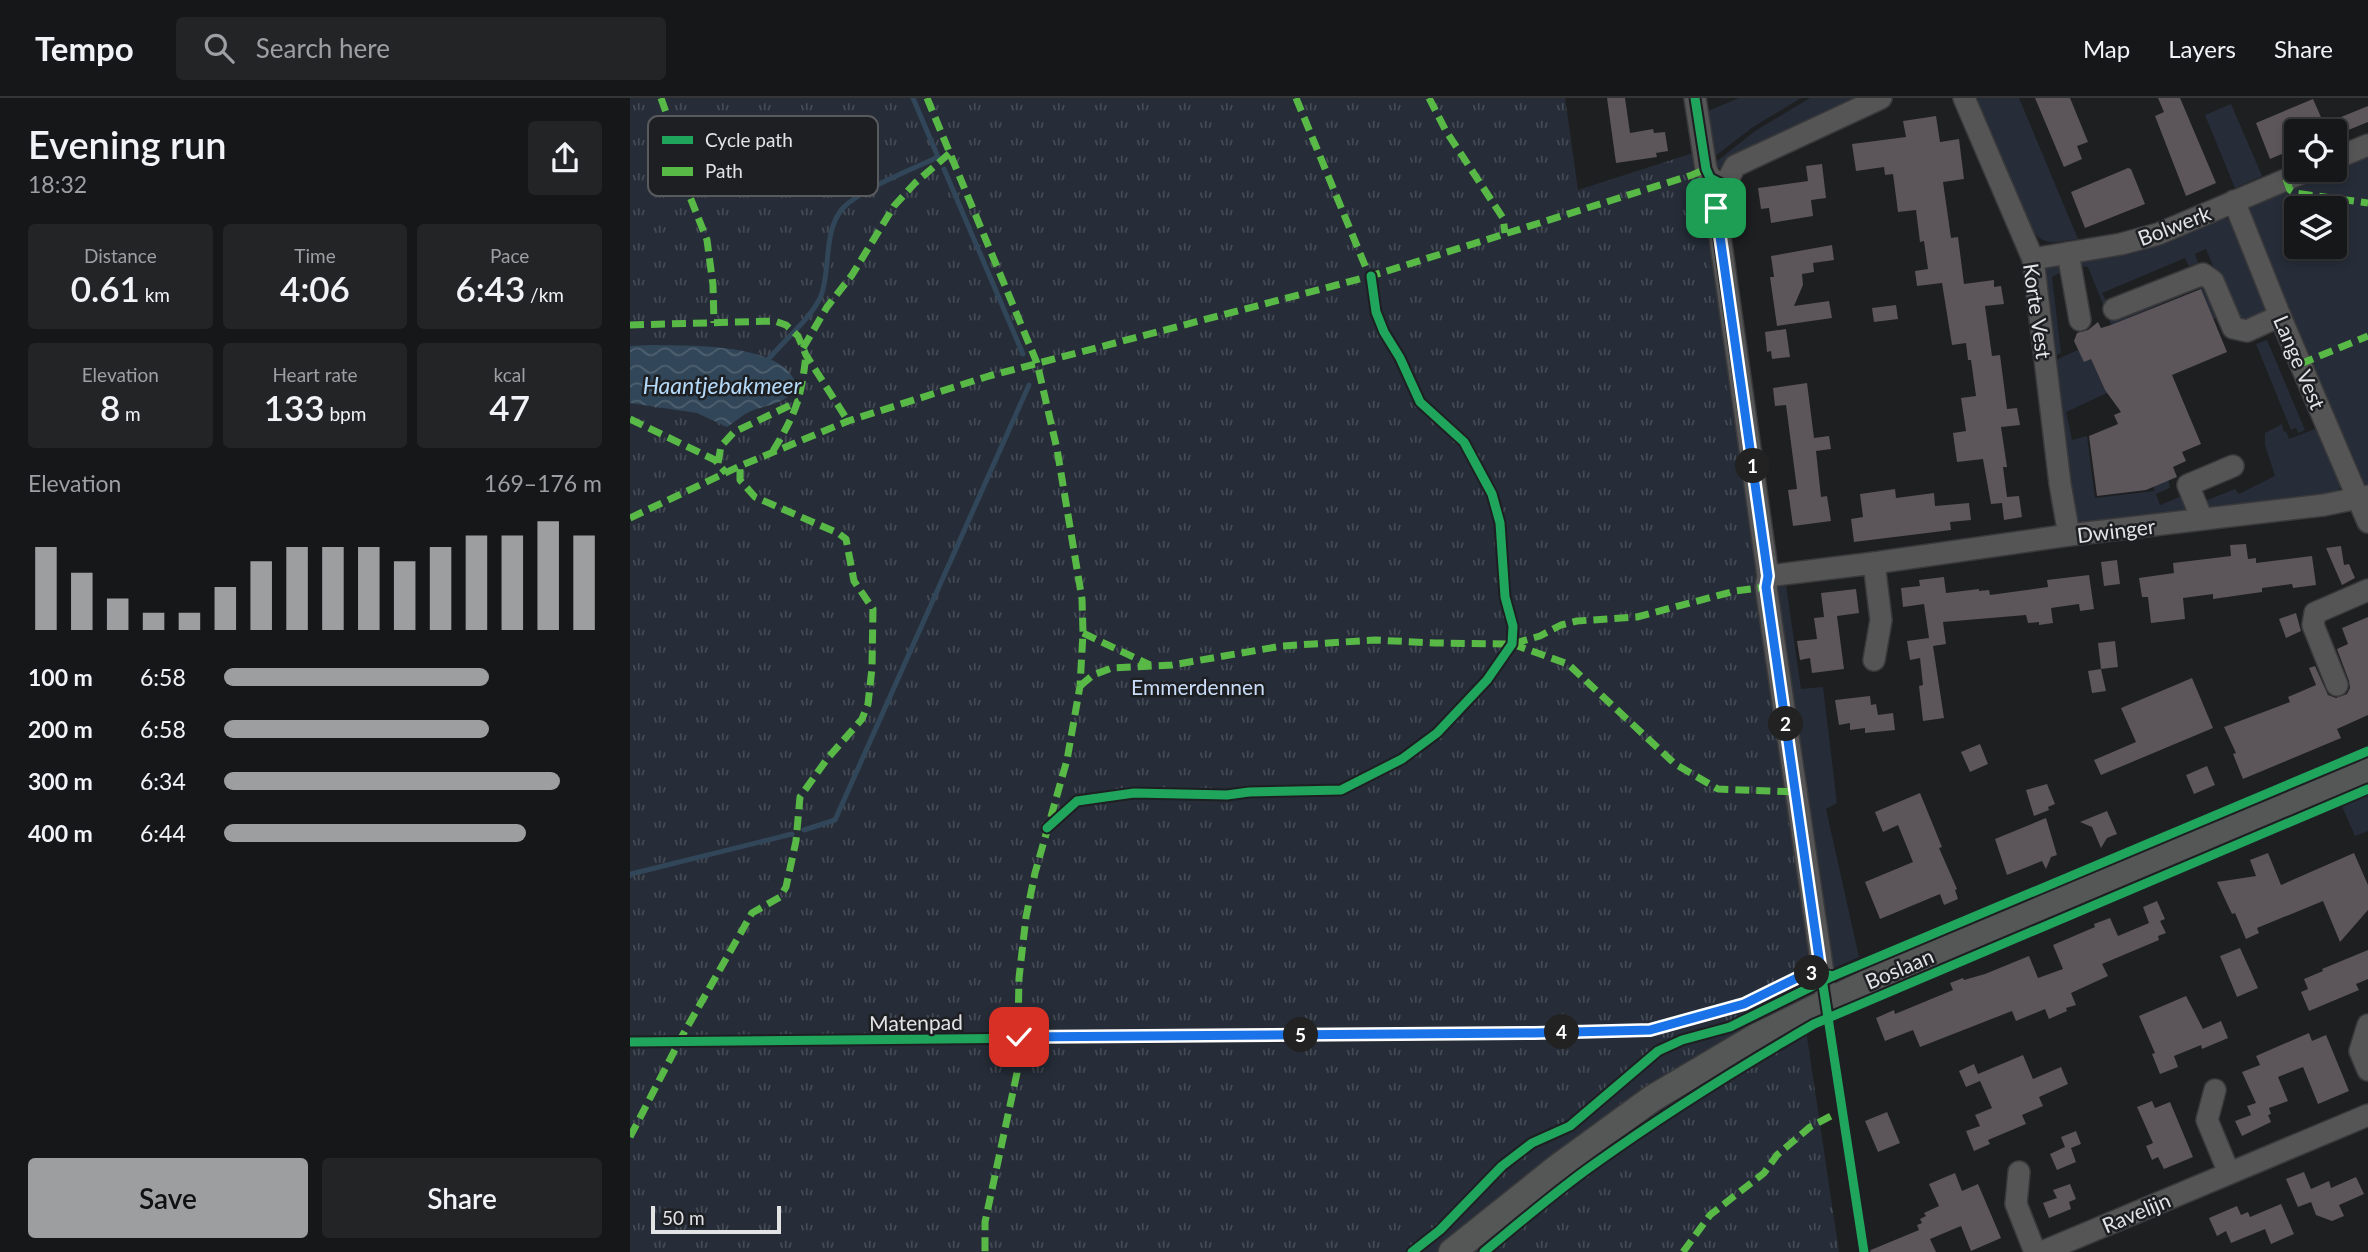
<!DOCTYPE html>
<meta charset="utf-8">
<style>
:root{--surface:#161719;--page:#232426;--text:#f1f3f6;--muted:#9e9fa2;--line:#353638;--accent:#9d9ea0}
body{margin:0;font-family:Lato,sans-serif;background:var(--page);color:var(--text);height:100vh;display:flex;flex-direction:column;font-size:26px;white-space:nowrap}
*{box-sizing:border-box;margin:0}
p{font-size:23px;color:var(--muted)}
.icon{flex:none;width:38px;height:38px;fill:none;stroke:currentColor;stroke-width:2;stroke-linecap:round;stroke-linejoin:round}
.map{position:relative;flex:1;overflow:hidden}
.panel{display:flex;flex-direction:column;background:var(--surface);width:630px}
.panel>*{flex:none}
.buttons{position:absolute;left:1654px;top:21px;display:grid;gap:14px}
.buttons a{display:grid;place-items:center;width:63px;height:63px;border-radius:7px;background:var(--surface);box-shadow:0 4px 10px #0003,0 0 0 2px var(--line);font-size:35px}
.scale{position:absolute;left:21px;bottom:18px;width:130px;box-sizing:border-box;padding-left:7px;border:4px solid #e1e3e5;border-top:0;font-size:19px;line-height:24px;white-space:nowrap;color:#e1e3e5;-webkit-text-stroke:5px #1d1f22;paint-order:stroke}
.pin{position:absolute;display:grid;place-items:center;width:60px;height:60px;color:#fff;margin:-30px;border-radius:14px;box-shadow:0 4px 10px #0006}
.km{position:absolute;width:35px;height:35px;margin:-18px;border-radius:50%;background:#222;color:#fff;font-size:19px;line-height:35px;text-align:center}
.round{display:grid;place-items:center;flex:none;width:74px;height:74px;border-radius:7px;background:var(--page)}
.summary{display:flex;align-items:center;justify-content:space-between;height:119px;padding:0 28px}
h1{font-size:38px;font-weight:600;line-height:52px}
.metrics{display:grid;grid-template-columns:repeat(3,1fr);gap:10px;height:119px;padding:7px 28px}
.metrics div{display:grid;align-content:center;border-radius:7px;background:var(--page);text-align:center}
.metrics b{font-size:35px;font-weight:600}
.metrics small{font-size:19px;font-weight:400}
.metrics p{font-size:19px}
.chart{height:196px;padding:14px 28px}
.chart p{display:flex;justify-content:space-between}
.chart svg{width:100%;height:126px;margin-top:7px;stroke:var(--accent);stroke-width:6}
.button{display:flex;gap:14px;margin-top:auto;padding:14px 28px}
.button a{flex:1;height:80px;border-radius:7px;background:var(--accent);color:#111;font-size:28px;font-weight:600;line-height:80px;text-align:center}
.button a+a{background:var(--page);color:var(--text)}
ul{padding:0 28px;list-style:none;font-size:23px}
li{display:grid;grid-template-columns:112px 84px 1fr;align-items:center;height:52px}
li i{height:18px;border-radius:9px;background:var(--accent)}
header{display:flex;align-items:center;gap:42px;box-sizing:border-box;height:98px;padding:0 35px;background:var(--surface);border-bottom:2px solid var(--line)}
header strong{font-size:33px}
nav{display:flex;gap:38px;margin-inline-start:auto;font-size:24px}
.search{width:490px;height:63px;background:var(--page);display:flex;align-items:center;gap:18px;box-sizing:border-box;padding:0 24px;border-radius:7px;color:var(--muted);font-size:26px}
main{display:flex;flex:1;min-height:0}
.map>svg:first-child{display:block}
</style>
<header>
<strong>Tempo</strong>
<div class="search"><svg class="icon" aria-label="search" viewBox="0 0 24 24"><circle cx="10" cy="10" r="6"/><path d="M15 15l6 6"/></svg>Search here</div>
<nav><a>Map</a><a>Layers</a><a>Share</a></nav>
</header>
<main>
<section class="panel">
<div class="summary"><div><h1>Evening run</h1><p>18:32</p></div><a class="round"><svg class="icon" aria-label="share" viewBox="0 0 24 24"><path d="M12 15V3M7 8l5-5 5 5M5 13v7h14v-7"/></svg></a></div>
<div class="metrics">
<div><p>Distance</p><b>0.61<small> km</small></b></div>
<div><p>Time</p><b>4:06</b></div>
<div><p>Pace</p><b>6:43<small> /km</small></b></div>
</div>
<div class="metrics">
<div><p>Elevation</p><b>8<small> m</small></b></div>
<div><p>Heart rate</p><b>133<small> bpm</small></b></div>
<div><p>kcal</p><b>47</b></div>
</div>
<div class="chart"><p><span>Elevation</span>169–176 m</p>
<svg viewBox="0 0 160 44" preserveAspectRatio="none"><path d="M5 44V15M15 44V24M25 44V33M35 44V38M45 44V38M55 44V29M65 44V20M75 44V15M85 44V15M95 44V15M105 44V20M115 44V15M125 44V11M135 44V11M145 44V6M155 44V11"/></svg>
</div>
<ul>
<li><b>100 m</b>6:58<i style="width:70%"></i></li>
<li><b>200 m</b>6:58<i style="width:70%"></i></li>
<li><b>300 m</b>6:34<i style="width:89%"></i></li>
<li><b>400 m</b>6:44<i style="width:80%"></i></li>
</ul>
<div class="button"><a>Save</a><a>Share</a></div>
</section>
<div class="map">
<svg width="1738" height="1154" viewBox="0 0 1738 1154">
<defs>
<pattern id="park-tufts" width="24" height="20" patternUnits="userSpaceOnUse" patternTransform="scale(1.75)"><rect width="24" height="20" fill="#262d38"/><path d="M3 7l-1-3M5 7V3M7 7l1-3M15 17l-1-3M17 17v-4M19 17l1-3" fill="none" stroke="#454b55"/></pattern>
<pattern id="water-waves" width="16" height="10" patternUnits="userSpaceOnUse" patternTransform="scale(1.75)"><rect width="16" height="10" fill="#314658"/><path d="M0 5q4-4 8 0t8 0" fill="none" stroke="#4f6170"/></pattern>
</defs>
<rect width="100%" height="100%" fill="#1e1f21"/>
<g fill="#262d38" fill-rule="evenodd">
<path d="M1109 0H1171L1123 29 1080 62 1073 15Z"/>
<path d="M1180 0H1233L1093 71 1082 67 1125 33Z"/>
<path d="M1350 0H1389L1448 141C1425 144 1410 151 1399 125L1394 127 1347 1Z"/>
<path d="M1601 6 1632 78 1605 90 1575 17Z"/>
<path d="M1738 54V388L1726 381 1619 113 1622 106 1630 99 1695 72H1704L1705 68ZM1666 110H1704V149H1666Z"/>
<path d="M1065 84 1072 86 1080 97 1184 871 1179 872Z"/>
<path d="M1594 119 1602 124 1641 213 1617 224 1604 218 1576 151 1565 156 1568 165 1559 168 1555 160 1472 195 1484 218 1572 183 1589 219 1583 221 1570 190 1498 220 1516 277 1436 314 1442 342 1457 338 1465 400 1524 393V386L1538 380 1540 390 1526 396 1530 407 1552 398 1563 417 1455 428 1445 421 1421 264 1448 252 1461 261 1475 292 1483 231 1458 169 1446 168 1444 162Z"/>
<path d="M1428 163 1433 173 1422 179 1431 255 1421 260 1413 177 1418 169Z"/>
<path d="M1637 242 1675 332 1668 335 1666 330 1661 332 1626 246Z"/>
<path d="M1652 326 1654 334 1656 333 1659 341 1690 329 1712 385 1707 395 1577 415 1575 403 1605 391 1609 396 1645 378 1635 347V335Z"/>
<path d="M1156 487 1171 591 1193 589 1207 705 1196 711 1229 859 1197 873 1144 488Z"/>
<path d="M1738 695V733L1725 738 1711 706Z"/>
</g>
<path fill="url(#park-tufts)" d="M0 0H935L948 92 1063 55 1182 885 1177 939 1209 1154H0Z"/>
<path fill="url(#water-waves)" d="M22 247C59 248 139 245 162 278 165 282 167 288 163 293 154 307 133 307 119 314 111 318 105 324 97 329L67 315 0 305V248Z"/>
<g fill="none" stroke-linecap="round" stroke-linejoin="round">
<g stroke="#314658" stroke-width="5">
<path d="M314 71 393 256"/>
<path d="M136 264C152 244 181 221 191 198 201 171 193 132 213 110 231 91 283 71 308 59L283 0"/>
<path d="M174 732 205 722 399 287"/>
<path d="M0 778 1 776 162 736"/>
</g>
</g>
<g fill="#5c5559">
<path d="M977 0H995L1000 35 1023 31 1024 35 1035 34 1038 53 1026 55 1027 59 986 65Z"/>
<path d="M1405 0H1440L1458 44 1447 48 1452 61 1434 69Z"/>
<path d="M1528 0H1550L1586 85 1556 98 1525 18 1534 14Z"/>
<path d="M1683 1 1694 26 1738 8V24L1711 35 1710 33H1666V50L1640 61 1626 25Z"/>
<path d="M1306 18 1310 44 1329 41 1334 81 1313 84 1321 140 1328 139 1334 186 1364 182V189L1371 188 1374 206 1355 208 1362 258 1370 257 1377 311 1387 310 1390 327 1371 329 1377 369H1373L1377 399 1389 398 1392 419 1374 422 1372 405 1361 406 1353 361 1327 364 1323 335 1336 333 1331 300 1346 298 1341 262H1338L1336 245 1322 247 1312 185 1287 188 1285 173 1298 171 1294 143 1290 144 1286 112 1268 114 1263 76 1255 77 1254 69 1226 73 1222 46 1276 39 1273 23Z"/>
<path d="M1192 66 1196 100 1181 102 1183 118 1141 125 1139 110 1131 111 1128 90 1178 83 1176 68Z"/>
<path d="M1498 70 1501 71 1515 106 1455 130 1441 94Z"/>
<path d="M1202 147 1204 162 1183 165 1184 174 1172 176 1173 187 1164 208 1199 203 1202 220 1147 228 1140 179H1144L1141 158Z"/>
<path d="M1571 191 1597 254 1542 277 1571 346 1552 354 1556 363 1543 369 1547 379 1516 392 1467 398 1459 338 1488 326 1484 317 1491 314 1475 292 1461 261 1454 264 1444 243 1447 235 1458 232 1468 224 1471 230 1481 227Z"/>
<path d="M1266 207 1268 221 1244 224 1242 210Z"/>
<path d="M1156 231 1160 259 1142 261 1141 253 1137 254 1135 234Z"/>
<path d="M1177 285 1184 340 1199 338 1201 351 1186 353 1191 399 1197 398 1201 423 1163 428 1158 392 1167 391 1156 307 1145 308 1143 290Z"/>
<path d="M1265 391 1266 400 1304 395 1305 408 1339 405 1341 422 1320 424 1321 432 1224 444 1221 421 1233 419 1230 396Z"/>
<path d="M1616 446 1618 461 1626 460V465L1682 458 1686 487 1663 490 1662 486 1632 490V494L1583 501V496L1553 500 1555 521 1521 525 1518 499H1512L1509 480 1544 475 1543 465 1601 458 1600 447Z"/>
<path d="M1711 448 1714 467 1719 466 1725 480 1712 487 1696 450Z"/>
<path d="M1487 462 1490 486 1474 488 1471 464Z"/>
<path d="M1459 477 1464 511 1450 513 1449 506 1421 510 1423 525 1409 527V524L1398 525 1396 517 1313 524 1316 546 1303 548 1314 620 1293 623 1289 588 1293 587 1290 560 1280 562 1277 543 1299 540 1294 506 1273 509 1271 490 1290 488 1289 482 1314 479 1316 495 1349 491V493L1359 492 1360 497 1418 489 1417 482Z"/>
<path d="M1226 491 1229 515 1207 518 1214 571 1182 575 1180 560 1170 562 1167 543 1187 541 1184 520 1194 519 1191 495Z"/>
<path d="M1666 515 1671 533 1656 540 1649 521Z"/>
<path d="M1738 519V617L1707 631 1711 640 1613 681 1603 656 1606 655 1594 629 1660 604 1658 599 1686 587 1679 570 1685 568 1698 597 1706 600 1717 596 1720 590 1719 583 1707 551 1718 546 1712 530Z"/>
<path d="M1485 543 1488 569 1471 571 1468 545Z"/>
<path d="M1471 571 1476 593 1462 595 1458 573Z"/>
<path d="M1562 580 1583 630 1471 677 1464 662 1506 644 1491 610Z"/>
<path d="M1240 598 1241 607 1246 606 1248 617 1263 615 1265 632 1235 635V630L1220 632V625L1209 627 1205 602Z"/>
<path d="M1350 646 1358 666 1340 674 1331 654Z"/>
<path d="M1577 668 1585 687 1564 696 1556 677Z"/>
<path d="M1417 686 1425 706 1418 709 1419 712 1404 718 1396 692Z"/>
<path d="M1290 695 1312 749 1309 750 1327 791 1325 792 1328 801 1314 807 1310 796 1250 821 1235 784 1283 764 1268 727 1253 734 1245 714Z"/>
<path d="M1477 713 1487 736 1477 740 1471 750 1462 729 1450 724Z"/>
<path d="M1416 720 1427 757 1421 759 1416 771 1412 763 1377 777 1365 741Z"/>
<path d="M1638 755 1651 787 1724 755 1738 787V812L1710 844 1693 803 1627 830 1629 835 1616 841 1605 815 1602 816 1587 784 1626 778 1620 762Z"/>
<path d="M1527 803 1535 821 1530 823 1536 835 1528 838 1529 842 1472 866 1478 878 1441 895 1446 907 1436 910 1437 913 1419 921 1415 911 1386 923 1382 913 1290 949 1283 932 1255 943 1246 920 1264 912 1265 916 1323 892 1320 885 1333 880 1334 882 1355 876 1399 858 1408 880 1433 871 1423 847 1465 829 1464 826 1480 820 1488 838 1519 825 1513 809Z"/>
<path d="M1610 850 1628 890 1607 899 1590 858Z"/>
<path d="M1738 852V881L1726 886 1729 892 1679 913 1671 894 1678 891 1674 881 1693 873 1692 871Z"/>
<path d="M1556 898 1573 931 1591 923 1598 940 1572 951 1571 947 1544 958 1548 969 1530 976 1522 956 1525 955 1509 918Z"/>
<path d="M1679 935 1682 943 1696 937 1719 993 1688 1006 1673 969 1648 979 1658 1003 1639 1010 1641 1016 1638 1017 1641 1024 1612 1038 1605 1023 1621 1017 1617 1008 1626 1005 1612 974 1630 967 1626 958Z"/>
<path d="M1393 957 1403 981 1431 969 1438 986 1409 999 1413 1008 1392 1017 1396 1026 1358 1042 1360 1046 1344 1053 1336 1033 1350 1028 1345 1017 1362 1010 1350 983 1336 989 1329 973 1344 966 1348 976Z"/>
<path d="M1522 1003 1525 1010 1540 1004 1563 1059 1534 1071 1528 1059 1522 1062 1516 1048 1523 1045 1507 1009Z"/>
<path d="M1257 1014 1270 1045 1248 1054 1235 1023Z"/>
<path d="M1446 1033 1451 1046 1441 1050 1446 1064 1427 1072 1420 1056 1435 1049 1431 1039Z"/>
<path d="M1674 1074 1681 1091 1699 1083 1701 1090 1726 1079 1734 1096 1709 1107 1714 1118 1702 1123 1686 1117 1681 1104 1668 1109 1656 1081Z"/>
<path d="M1325 1075 1332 1093 1348 1086 1371 1140 1341 1153 1331 1128 1300 1141 1306 1154H1236L1289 1132 1287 1127 1292 1125 1290 1121 1296 1118 1294 1115 1309 1108 1299 1086Z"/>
<path d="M1440 1086 1446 1101 1439 1104 1441 1111 1419 1120 1413 1105 1427 1100 1423 1092Z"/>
<path d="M1651 1106 1664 1136 1641 1146 1635 1131 1601 1145 1596 1133 1587 1138 1579 1120 1607 1108 1611 1117 1618 1114 1620 1119Z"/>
</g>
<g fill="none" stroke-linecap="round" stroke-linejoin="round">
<g stroke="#3a3a3c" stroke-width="24">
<g id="minor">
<path d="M1065 0 1076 71 1080 80 1094 87"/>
<path d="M1334 0 1403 161 1430 386 1439 437"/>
<path d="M1704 61 1738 47"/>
<path d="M1604 103 1650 218 1738 424"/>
<path d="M1438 155 1450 222"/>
<path d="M1403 161 1491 146 1528 136 1679 72"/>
<path d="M1484 211 1573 176 1583 183 1603 230 1617 233 1650 218"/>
<path d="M1572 421 1558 387 1603 368"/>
<path d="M1244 465 1439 437 1694 407 1738 398"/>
<path d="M1138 478 1244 465 1251 522 1244 562"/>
<path d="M1707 587 1683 527 1685 515 1738 492"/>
<path d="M1197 902 1136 489 1138 478 1086 110 1089 99 1105 68 1251 0"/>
<path d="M1738 927 1730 953 1738 972"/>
<path d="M1585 992 1577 1022 1599 1075"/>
<path d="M1389 1074 1386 1106 1405 1154"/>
<path d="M1412 1154 1738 1017"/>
</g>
</g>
<g stroke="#3a3a3c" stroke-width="29">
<path id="major" d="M822 1154 927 1070 1023 1000 1126 939 1271 868 1738 670"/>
</g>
<use href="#minor" stroke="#555" stroke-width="21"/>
<use href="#major" stroke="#555656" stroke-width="26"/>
<g stroke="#58b947" stroke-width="7" stroke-dasharray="14 7" stroke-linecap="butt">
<path d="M31 0 47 46 60 99 77 142 83 187 84 225"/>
<path d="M297 0 407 265 427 351 452 501 453 535 450 588 437 662 405 775 396 819 389 880 387 975 355 1124V1154"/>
<path d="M666 0 741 182"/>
<path d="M799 0 816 33 873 120 875 135"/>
<path d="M1656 81 1660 92 1665 95 1738 105"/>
<path d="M0 227 145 223 156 227 168 238 176 257 218 323"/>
<path d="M173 250 197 209 222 177 264 108 285 85 321 54"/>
<path d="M1670 266 1738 238"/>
<path d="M0 321 85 362 96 375"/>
<path d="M143 353C166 315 171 301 176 257"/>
<path d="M88 365 91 348 104 334 169 303"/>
<path d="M0 420 110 368 218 323 359 278 741 178 1062 77 1076 71"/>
<path d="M453 535 520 567"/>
<path d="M882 546 938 566 1045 666 1088 691 1166 694"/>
<path d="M450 588 463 577 482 570 542 567 652 548 745 542 805 545 882 546 910 538 931 527 947 523 1007 519 1105 493 1136 489"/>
<path d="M0 1039 51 940 122 815 150 799 156 789 166 743 170 699 197 661 232 621 238 606 242 570 243 511 224 483 216 441 208 435 125 399 110 382V368"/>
<path d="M1053 1154 1080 1117 1134 1075 1147 1057 1180 1029 1201 1018 1213 1016"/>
</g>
<g stroke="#1d1f22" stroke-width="13">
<g id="cycleway">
<path d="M1065 0 1076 71 1080 80 1094 87 1089 99 1086 121 1138 478 1136 489 1191 874 1234 1154"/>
<path d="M417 730 447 703 504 695 597 697 619 694 711 692 772 661 807 635 857 582 882 546 883 528 875 499 870 425 862 396 834 344 790 304 770 260 754 234 746 214 741 178"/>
<path d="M0 944 904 935 1020 932 1113 906 1183 874 1203 878 1738 653"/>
<path d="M782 1154 810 1132 872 1068 902 1045 940 1028 1028 953 1052 942 1100 929 1203 878"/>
<path d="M854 1154C889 1125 925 1094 963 1067 1034 1016 1108 970 1184 926L1738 691"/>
</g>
</g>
<use href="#cycleway" stroke="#20a55d" stroke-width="9"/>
</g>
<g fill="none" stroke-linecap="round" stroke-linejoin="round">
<g stroke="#fff" stroke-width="14">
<path id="route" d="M389 939 904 935 1020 932 1114 906 1171 878 1191 874 1136 489 1138 478 1086 110"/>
</g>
<use href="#route" stroke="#1a73e8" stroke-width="9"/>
</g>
<g text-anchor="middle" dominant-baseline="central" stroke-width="5" stroke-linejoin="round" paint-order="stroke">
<g font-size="21" fill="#e1e3e5" stroke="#1d1f22">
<text transform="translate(1544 127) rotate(-21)">Bolwerk</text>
<text transform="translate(1408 213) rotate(82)">Korte Vest</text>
<text transform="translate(1670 264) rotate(67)">Lange Vest</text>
<text transform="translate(1486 432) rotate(-7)">Dwinger</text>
<text transform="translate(1269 870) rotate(-23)">Boslaan</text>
<text transform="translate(286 924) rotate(-1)">Matenpad</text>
<text transform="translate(1506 1114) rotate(-23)">Ravelijn</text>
</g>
<g font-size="21" fill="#c9dcf8" stroke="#1d1f22">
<text x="568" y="588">Emmerdennen</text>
</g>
<g font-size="23" font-style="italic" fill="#b4d9f9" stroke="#1d1f22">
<text x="92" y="287">Haantjebakmeer</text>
</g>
</g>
<rect x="18" y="18" width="230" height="80" rx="10" fill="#1d1f22" stroke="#585a5c" stroke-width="2"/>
<rect x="32" y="38" width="31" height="8" fill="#20a55d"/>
<rect x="32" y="69" width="31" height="9" fill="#58b947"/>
<g font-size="19" fill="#e1e3e5">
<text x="75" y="49">Cycle path</text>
<text x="75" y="80">Path</text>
</g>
</svg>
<div class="buttons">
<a><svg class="icon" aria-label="locate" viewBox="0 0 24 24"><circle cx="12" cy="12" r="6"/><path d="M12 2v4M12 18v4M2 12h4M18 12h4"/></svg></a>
<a><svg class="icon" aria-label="layers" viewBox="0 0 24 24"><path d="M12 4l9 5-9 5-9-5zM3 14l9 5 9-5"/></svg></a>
</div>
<div class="scale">50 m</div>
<div class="pin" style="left:1086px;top:110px;background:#1e9e55"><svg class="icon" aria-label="arrive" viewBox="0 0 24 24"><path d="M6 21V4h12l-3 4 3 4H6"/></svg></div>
<div class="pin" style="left:389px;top:939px;background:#d93025"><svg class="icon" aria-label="check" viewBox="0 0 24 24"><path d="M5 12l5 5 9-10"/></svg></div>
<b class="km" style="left:1123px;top:368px">1</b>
<b class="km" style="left:1156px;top:626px">2</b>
<b class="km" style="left:1182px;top:875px">3</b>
<b class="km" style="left:932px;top:934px">4</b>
<b class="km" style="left:671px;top:937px">5</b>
</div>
</main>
